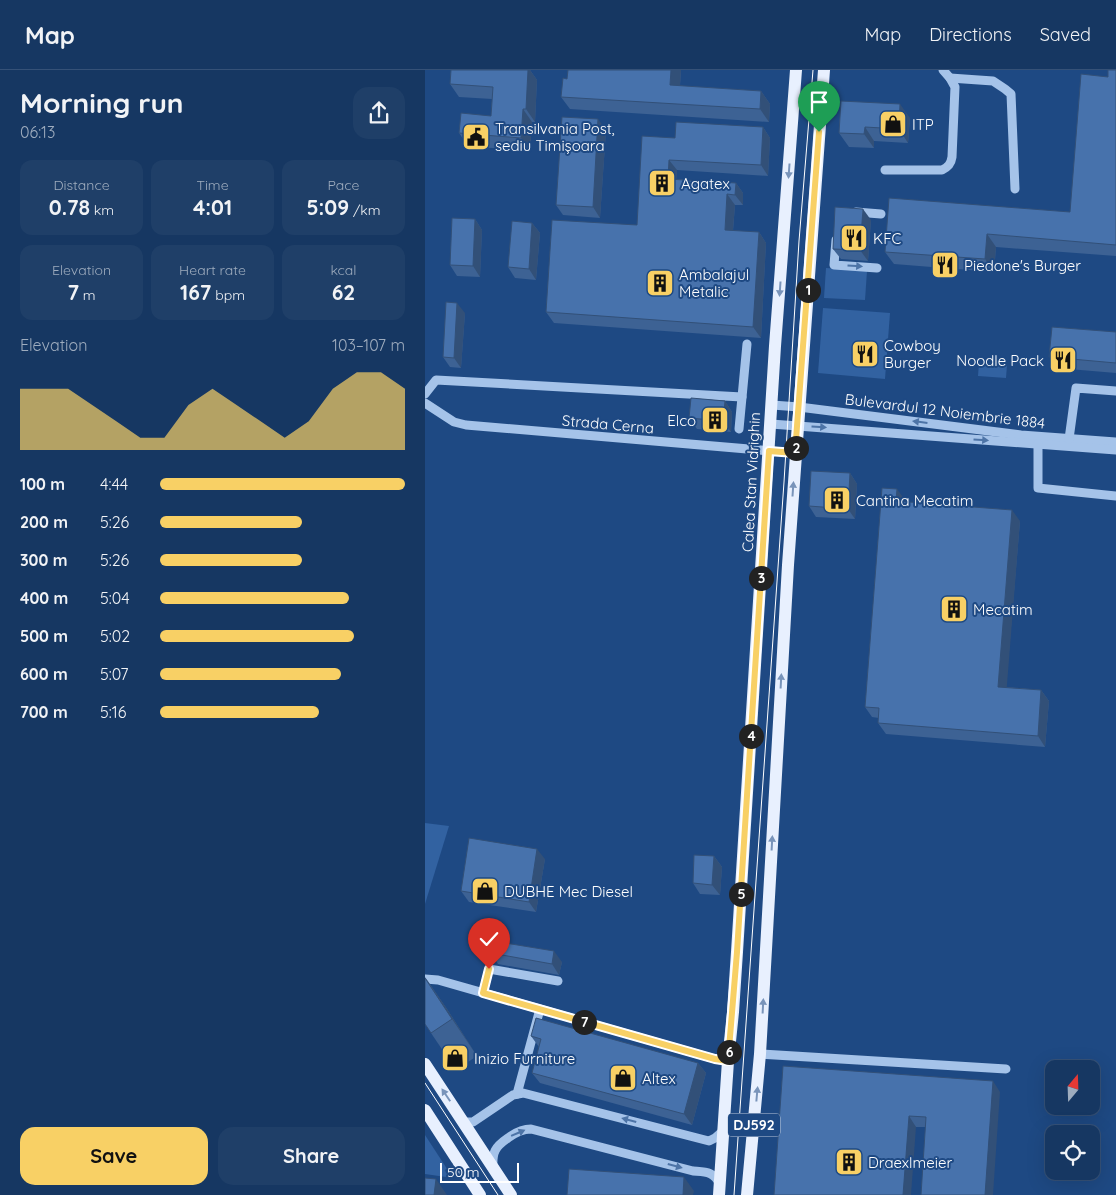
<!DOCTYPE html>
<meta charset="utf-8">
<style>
:root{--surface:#163762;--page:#1f3f68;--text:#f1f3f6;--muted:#9eacbe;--line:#355177;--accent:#f8d065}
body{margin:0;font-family:Quicksand,sans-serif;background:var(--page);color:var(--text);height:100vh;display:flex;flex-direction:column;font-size:19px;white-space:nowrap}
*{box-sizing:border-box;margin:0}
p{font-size:16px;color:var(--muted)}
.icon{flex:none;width:28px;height:28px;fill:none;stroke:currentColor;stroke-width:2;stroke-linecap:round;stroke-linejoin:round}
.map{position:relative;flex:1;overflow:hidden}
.side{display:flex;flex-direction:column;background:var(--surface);width:425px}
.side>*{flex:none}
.needle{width:32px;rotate:19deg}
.controls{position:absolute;left:620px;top:990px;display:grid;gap:10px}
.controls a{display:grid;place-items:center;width:55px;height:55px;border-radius:10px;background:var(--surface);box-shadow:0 5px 20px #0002,0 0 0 1px var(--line);font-size:25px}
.scale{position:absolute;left:15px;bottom:12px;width:79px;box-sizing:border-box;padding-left:5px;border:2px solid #fff;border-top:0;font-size:14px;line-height:18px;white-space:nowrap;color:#fff;-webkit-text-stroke:4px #1e4983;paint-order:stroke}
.pin{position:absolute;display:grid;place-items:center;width:42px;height:42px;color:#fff;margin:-51px -21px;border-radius:50% 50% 50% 0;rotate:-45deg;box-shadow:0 0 5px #0007}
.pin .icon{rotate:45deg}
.km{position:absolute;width:25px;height:25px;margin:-12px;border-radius:50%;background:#222;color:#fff;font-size:14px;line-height:25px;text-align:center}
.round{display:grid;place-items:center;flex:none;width:52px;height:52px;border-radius:15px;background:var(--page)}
.head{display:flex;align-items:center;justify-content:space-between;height:85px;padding:0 20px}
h1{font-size:28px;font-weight:700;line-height:38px}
.stats{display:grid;grid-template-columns:repeat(3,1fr);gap:8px;height:85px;padding:5px 20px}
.stats div{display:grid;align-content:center;border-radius:12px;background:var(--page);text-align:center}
.stats b{font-size:21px;font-weight:700}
.stats small{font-size:14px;font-weight:400}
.stats p{font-size:14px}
.chart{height:140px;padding:10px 20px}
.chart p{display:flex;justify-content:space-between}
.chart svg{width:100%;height:90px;margin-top:5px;fill:var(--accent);opacity:.7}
.cta{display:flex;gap:10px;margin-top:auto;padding:10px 20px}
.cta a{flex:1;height:58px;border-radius:15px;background:var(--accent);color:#111;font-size:20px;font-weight:700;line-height:58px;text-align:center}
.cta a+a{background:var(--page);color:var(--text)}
ul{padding:0 20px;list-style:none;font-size:16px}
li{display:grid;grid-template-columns:80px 60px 1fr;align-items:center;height:38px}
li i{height:12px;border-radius:6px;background:var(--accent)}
header{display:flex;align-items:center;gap:30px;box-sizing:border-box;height:70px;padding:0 25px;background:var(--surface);border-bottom:1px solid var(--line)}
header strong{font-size:24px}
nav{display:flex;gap:28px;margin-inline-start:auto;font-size:18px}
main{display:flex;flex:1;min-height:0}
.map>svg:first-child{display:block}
</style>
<header>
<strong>Map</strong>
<nav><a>Map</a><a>Directions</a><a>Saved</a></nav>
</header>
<main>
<section class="side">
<div class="head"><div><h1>Morning run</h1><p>06:13</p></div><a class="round"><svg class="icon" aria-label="share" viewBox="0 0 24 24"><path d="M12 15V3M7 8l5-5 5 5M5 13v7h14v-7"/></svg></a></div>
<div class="stats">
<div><p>Distance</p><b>0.78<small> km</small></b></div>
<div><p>Time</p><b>4:01</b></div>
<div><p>Pace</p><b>5:09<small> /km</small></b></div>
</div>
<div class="stats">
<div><p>Elevation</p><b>7<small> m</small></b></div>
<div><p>Heart rate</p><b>167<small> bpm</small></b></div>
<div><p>kcal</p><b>62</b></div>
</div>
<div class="chart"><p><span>Elevation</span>103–107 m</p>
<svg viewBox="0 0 160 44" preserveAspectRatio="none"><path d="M0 44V14L10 14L20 14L30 22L40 30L50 38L60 38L70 22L80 14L90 22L100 30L110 38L120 30L130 14L140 6L150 6L160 14V44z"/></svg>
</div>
<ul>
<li><b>100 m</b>4:44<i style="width:100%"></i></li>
<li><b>200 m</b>5:26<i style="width:58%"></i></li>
<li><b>300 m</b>5:26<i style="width:58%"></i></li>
<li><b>400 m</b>5:04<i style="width:77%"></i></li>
<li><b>500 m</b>5:02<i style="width:79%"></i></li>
<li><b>600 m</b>5:07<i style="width:74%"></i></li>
<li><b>700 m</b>5:16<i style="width:65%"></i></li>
</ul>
<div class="cta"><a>Save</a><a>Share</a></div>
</section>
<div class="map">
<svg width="691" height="1125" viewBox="0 0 691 1125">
<rect width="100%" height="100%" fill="#1e4983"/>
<g fill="#3262a1">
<path d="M401 198 442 201 440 230 399 228Z"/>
<path d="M398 238 465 243 460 309 393 303Z"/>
<path d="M554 293 582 295 581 308 553 306Z"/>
<path d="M0 753 24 756 0 834Z"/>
<path d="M0 1065 28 1108 0 1104Z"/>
</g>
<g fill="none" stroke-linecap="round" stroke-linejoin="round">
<g stroke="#a5c3e9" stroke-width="9">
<path d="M525 8 568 11 580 19 586 24 590 119"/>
<path d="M460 100H517C523 97 526 94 527 87L530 17 525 8 518 0"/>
<path d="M431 142 456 144"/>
<path d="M411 170 409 195 452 198"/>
<path d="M0 324 11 310 317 327"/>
<path d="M0 333 29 352 41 355 370 383"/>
<path d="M347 335 374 337 596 365 691 372"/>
<path d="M346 354 691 380"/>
<path d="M314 359 322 274"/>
<path d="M644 369 651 318 691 321"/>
<path d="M613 374V418L691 426"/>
<path d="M0 909 13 910 290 989 303 991"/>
<path d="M58 923 64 899 133 911"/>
<path d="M335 984 581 999"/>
<path d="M92 1024 115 939"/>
<path d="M39 1052H48L88 1025 98 1023 284 1071 290 1068 299 1060"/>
<path d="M68 1098C67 1082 70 1077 83 1068 91 1062 97 1059 106 1059L268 1101C281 1102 288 1101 295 1114"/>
</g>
<g stroke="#e8f0fe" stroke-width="12">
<path d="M0 994 86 1125"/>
<path d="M0 1040 55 1125"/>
<path d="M294 1125 303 991 308 942 312 882 350 276 371 0"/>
<path d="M322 1125 335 984 363 495 399 0"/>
</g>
<g stroke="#fff" stroke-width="1">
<path d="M0 1013 73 1125"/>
<path d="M309 1125 359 412 374 171 388 0"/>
</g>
</g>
<g fill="#3d6294">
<path d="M26 0H105L112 10 110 52H107L105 81 43 76 34 63 66 46 67 29 34 27 25 14Z"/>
<path d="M256 0 255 16 336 21 345 34 344 52 145 39 136 27 142 9Z"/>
<path d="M691 0V186L571 177 569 202 469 194 460 182 645 142 683 7Z"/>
<path d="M416 31 485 48 483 73 449 71V78L424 77 414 63Z"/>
<path d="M338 57 345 68 343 106 252 100 251 109 311 113 318 123V135H310L308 161 334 162 341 173 336 268 129 253 121 242 212 155 250 68Z"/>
<path d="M181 60 175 148 138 145 131 135Z"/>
<path d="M50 149 57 160 55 207 32 206 25 195Z"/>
<path d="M446 150 443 191 416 189 408 179Z"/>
<path d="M107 153 115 163 111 210 90 208 83 197Z"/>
<path d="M40 243 36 298 25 297 18 287Z"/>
<path d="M691 262V303L632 298 624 287Z"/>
<path d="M300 331 307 342 306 362 272 359 264 348Z"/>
<path d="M425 403 432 414 430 449 391 447 384 436Z"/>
<path d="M480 430 479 431 595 451 581 617 616 620 624 631 620 677 461 664 453 653 454 648 447 647 440 637Z"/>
<path d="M289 786 297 797 295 825 275 824 268 813Z"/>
<path d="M120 789 111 842 44 832 36 821Z"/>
<path d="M66 883 137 892 134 905 73 894Z"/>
<path d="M0 907 22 939 52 986 31 1000 6 963Z"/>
<path d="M106 966 273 993 281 1003 267 1055 115 1013 107 1003 114 977Z"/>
<path d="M358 996 575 1022 501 1057H491Z"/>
</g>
<g fill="#325078">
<path d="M103 0H105L112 10 110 52 101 39Z"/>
<path d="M246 0H256L254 28 245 15Z"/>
<path d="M336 21 345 34 344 52 335 39Z"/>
<path d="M475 34 485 48 483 73 474 59Z"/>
<path d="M98 39 107 52 105 81 96 68Z"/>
<path d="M173 49 181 60 175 148 168 137Z"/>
<path d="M338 57 345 68 343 106 336 95Z"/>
<path d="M440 57 449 71V78L439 64Z"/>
<path d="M244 90 252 100 251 119 243 109Z"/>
<path d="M311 113 318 123V135L310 125Z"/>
<path d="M302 124 310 135 307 171 300 160Z"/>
<path d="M438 139 446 150 443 191 435 180Z"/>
<path d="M50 149 57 160 55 207 48 196Z"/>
<path d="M107 153 115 163 111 210 104 199Z"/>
<path d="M334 162 341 173 336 268 328 257Z"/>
<path d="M562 164 571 177 569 202 560 189Z"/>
<path d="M32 233 40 243 36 298 29 288Z"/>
<path d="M300 331 307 342 306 362 298 351Z"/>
<path d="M425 403 432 414 430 449 423 439Z"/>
<path d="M472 419 480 430 479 441 471 431Z"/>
<path d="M587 440 595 451 581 627 573 617Z"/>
<path d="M616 620 624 631 620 677 613 666Z"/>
<path d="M112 779 120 789 111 842 104 832Z"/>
<path d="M289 786 297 797 295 825 287 815Z"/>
<path d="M129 881 137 892 134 905 127 894Z"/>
<path d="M0 907 22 939 52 986 27 949Z"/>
<path d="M273 993 281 1003 267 1055 259 1044Z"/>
<path d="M568 1011 575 1022 568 1125H560Z"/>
<path d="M484 1046 491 1057 486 1125H478Z"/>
<path d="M259 1107 269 1121 268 1125H258Z"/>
<path d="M11 1109 22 1125H9Z"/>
</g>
<g fill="#4772ac" stroke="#325078">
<path d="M26 0H103L101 39H98L96 68 34 63 36 43 66 46 68 17 25 14Z"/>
<path d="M143 0H246L245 15 336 21 335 39 136 27 138 8 142 9Z"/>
<path d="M683 0H691V175L562 164 560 189 460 182 464 128 645 142 656 4 683 7Z"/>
<path d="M416 31 475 34 474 59 440 57 439 64 414 63Z"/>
<path d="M137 47 173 49 168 137 131 135Z"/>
<path d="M251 52 338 57 336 95 244 90 243 109 311 113 310 125 302 124 300 160 334 162 328 257 121 242 127 150 212 155 217 66 250 68Z"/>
<path d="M410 137 438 139 435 180 408 179Z"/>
<path d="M27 148 50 149 48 196 25 195Z"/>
<path d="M87 151 107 153 104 199 83 197Z"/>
<path d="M21 232 32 233 29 288 18 287Z"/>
<path d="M627 257 691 262V293L624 287Z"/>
<path d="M266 328 300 331 298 351 264 348Z"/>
<path d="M386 401 425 403 423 439 384 436Z"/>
<path d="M457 418 472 419 471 431 587 440 573 617 616 620 613 666 453 653 454 638 440 637Z"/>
<path d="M44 768 112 779 104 832 36 821Z"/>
<path d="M269 785 289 786 287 815 268 813Z"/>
<path d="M68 871 129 881 127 894 66 883Z"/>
<path d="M0 908 27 949 6 963 0 954Z"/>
<path d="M111 948 273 993 259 1044 107 1003 116 969 106 966Z"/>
<path d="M358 996 568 1011 560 1125H496L501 1047 484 1046 478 1125H349Z"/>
<path d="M144 1099 259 1107 258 1125H142Z"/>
<path d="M0 1108 11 1109 9 1125H0Z"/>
</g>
<defs><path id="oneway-solid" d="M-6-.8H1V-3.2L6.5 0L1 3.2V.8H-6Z" transform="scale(1.25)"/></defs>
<g fill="#7994ba">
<use href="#oneway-solid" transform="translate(364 101) rotate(94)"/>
<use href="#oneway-solid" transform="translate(355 219) rotate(94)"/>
<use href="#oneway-solid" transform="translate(368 419) rotate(-86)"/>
<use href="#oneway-solid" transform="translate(356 611) rotate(-87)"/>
<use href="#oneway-solid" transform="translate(347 773) rotate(-87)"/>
<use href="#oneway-solid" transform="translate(338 936) rotate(-87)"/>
<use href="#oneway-solid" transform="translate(332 1024) rotate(-85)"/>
<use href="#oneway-solid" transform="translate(21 1025) rotate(-124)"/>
</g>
<g fill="#4d74a7">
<use href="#oneway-solid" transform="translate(430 196) rotate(4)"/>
<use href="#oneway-solid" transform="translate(495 352) rotate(-173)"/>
<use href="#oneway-solid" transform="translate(394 357) rotate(4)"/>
<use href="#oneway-solid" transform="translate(556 370) rotate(4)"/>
<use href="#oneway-solid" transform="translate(204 1050) rotate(-165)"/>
<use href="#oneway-solid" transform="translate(93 1063) rotate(-23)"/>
<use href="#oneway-solid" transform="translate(250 1096) rotate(15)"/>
</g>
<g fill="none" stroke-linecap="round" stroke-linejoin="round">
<g stroke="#fff" stroke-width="10">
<path id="route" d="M64 899 58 923 290 989 303 991 312 882 344 381 370 383 394 62"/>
</g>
<use href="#route" stroke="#f8d065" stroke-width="6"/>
</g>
<defs>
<g id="shop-square" transform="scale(1.4375)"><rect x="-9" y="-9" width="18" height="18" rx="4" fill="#f8d065" stroke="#1e4983"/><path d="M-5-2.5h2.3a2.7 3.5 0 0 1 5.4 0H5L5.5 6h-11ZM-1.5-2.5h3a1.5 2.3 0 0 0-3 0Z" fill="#111"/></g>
<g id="civic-square" transform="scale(1.4375)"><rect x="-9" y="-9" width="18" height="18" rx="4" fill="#f8d065" stroke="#1e4983"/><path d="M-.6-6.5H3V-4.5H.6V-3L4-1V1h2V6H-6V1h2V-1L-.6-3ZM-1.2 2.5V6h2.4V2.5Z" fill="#111"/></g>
<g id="building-square" transform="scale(1.4375)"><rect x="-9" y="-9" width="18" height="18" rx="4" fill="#f8d065" stroke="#1e4983"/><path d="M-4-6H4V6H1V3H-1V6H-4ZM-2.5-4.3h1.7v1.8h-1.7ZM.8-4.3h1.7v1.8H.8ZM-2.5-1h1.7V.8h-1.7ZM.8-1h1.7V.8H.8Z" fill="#111"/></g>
<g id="restaurant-square" transform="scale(1.4375)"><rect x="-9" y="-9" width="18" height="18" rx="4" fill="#f8d065" stroke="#1e4983"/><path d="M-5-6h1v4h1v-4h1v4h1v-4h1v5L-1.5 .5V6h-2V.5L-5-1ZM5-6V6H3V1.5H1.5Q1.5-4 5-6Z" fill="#111"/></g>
</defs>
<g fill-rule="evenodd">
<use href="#shop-square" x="468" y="54"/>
<use href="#civic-square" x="51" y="67"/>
<use href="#building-square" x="237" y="113"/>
<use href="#restaurant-square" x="429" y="168"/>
<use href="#restaurant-square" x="520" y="195"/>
<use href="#building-square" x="235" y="213"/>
<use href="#restaurant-square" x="440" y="284"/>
<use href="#restaurant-square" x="638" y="290"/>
<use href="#building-square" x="290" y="350"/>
<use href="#building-square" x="412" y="430"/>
<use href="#building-square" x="529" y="539"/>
<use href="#shop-square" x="60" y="821"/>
<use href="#shop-square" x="30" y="988"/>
<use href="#shop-square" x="198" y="1008"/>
<use href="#building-square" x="424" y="1092"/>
</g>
<g text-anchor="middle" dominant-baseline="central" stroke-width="4" stroke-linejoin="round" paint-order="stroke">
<rect fill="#1e4983" stroke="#bcc8da" stroke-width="1" x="303" y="1043.5" width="52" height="23" rx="4"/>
<g font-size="14" font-weight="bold" fill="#fff">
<text x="329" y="1055">DJ592</text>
</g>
<g font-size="15" fill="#fff" stroke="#1e4983" text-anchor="start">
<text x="487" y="54">ITP</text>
<text x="70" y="58">Transilvania Post,<tspan x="70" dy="17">sediu Timișoara</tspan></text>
<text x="256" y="113">Agatex</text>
<text x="448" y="168">KFC</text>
<text x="539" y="195">Piedone's Burger</text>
<text x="254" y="204">Ambalajul<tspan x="254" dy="17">Metalic</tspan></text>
<text x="459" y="275">Cowboy<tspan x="459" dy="17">Burger</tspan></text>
<text x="619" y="290" text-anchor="end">Noodle Pack</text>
<text x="271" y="350" text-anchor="end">Elco</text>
<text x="431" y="430">Cantina Mecatim</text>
<text x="548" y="539">Mecatim</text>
<text x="79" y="821">DUBHE Mec Diesel</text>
<text x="49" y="988">Inizio Furniture</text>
<text x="217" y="1008">Altex</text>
<text x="443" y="1092">Draexlmeier</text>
</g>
<g font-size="15" fill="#fff" stroke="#1e4983">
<text transform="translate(520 341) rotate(7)">Bulevardul 12 Noiembrie 1884</text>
<text transform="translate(183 354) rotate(5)">Strada Cerna</text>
<text transform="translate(326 412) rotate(-87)">Calea Stan Vidrighin</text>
</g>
</g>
</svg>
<div class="controls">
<a><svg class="needle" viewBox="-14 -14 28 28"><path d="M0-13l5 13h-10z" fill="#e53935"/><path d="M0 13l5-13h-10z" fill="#9eacbe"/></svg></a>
<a><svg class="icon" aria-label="locate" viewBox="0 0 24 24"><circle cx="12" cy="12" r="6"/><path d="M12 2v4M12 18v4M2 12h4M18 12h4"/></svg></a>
</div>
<div class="scale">50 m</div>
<div class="pin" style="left:394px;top:62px;background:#1e9e55"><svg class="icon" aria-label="arrive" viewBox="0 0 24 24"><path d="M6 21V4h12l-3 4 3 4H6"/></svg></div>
<div class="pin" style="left:64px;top:899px;background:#d93025"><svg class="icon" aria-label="check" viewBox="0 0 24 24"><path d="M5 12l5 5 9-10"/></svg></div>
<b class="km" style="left:383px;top:220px">1</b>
<b class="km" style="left:371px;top:378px">2</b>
<b class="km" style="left:336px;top:508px">3</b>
<b class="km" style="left:326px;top:666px">4</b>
<b class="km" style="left:316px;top:824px">5</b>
<b class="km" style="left:304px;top:982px">6</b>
<b class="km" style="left:159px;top:952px">7</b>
</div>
</main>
